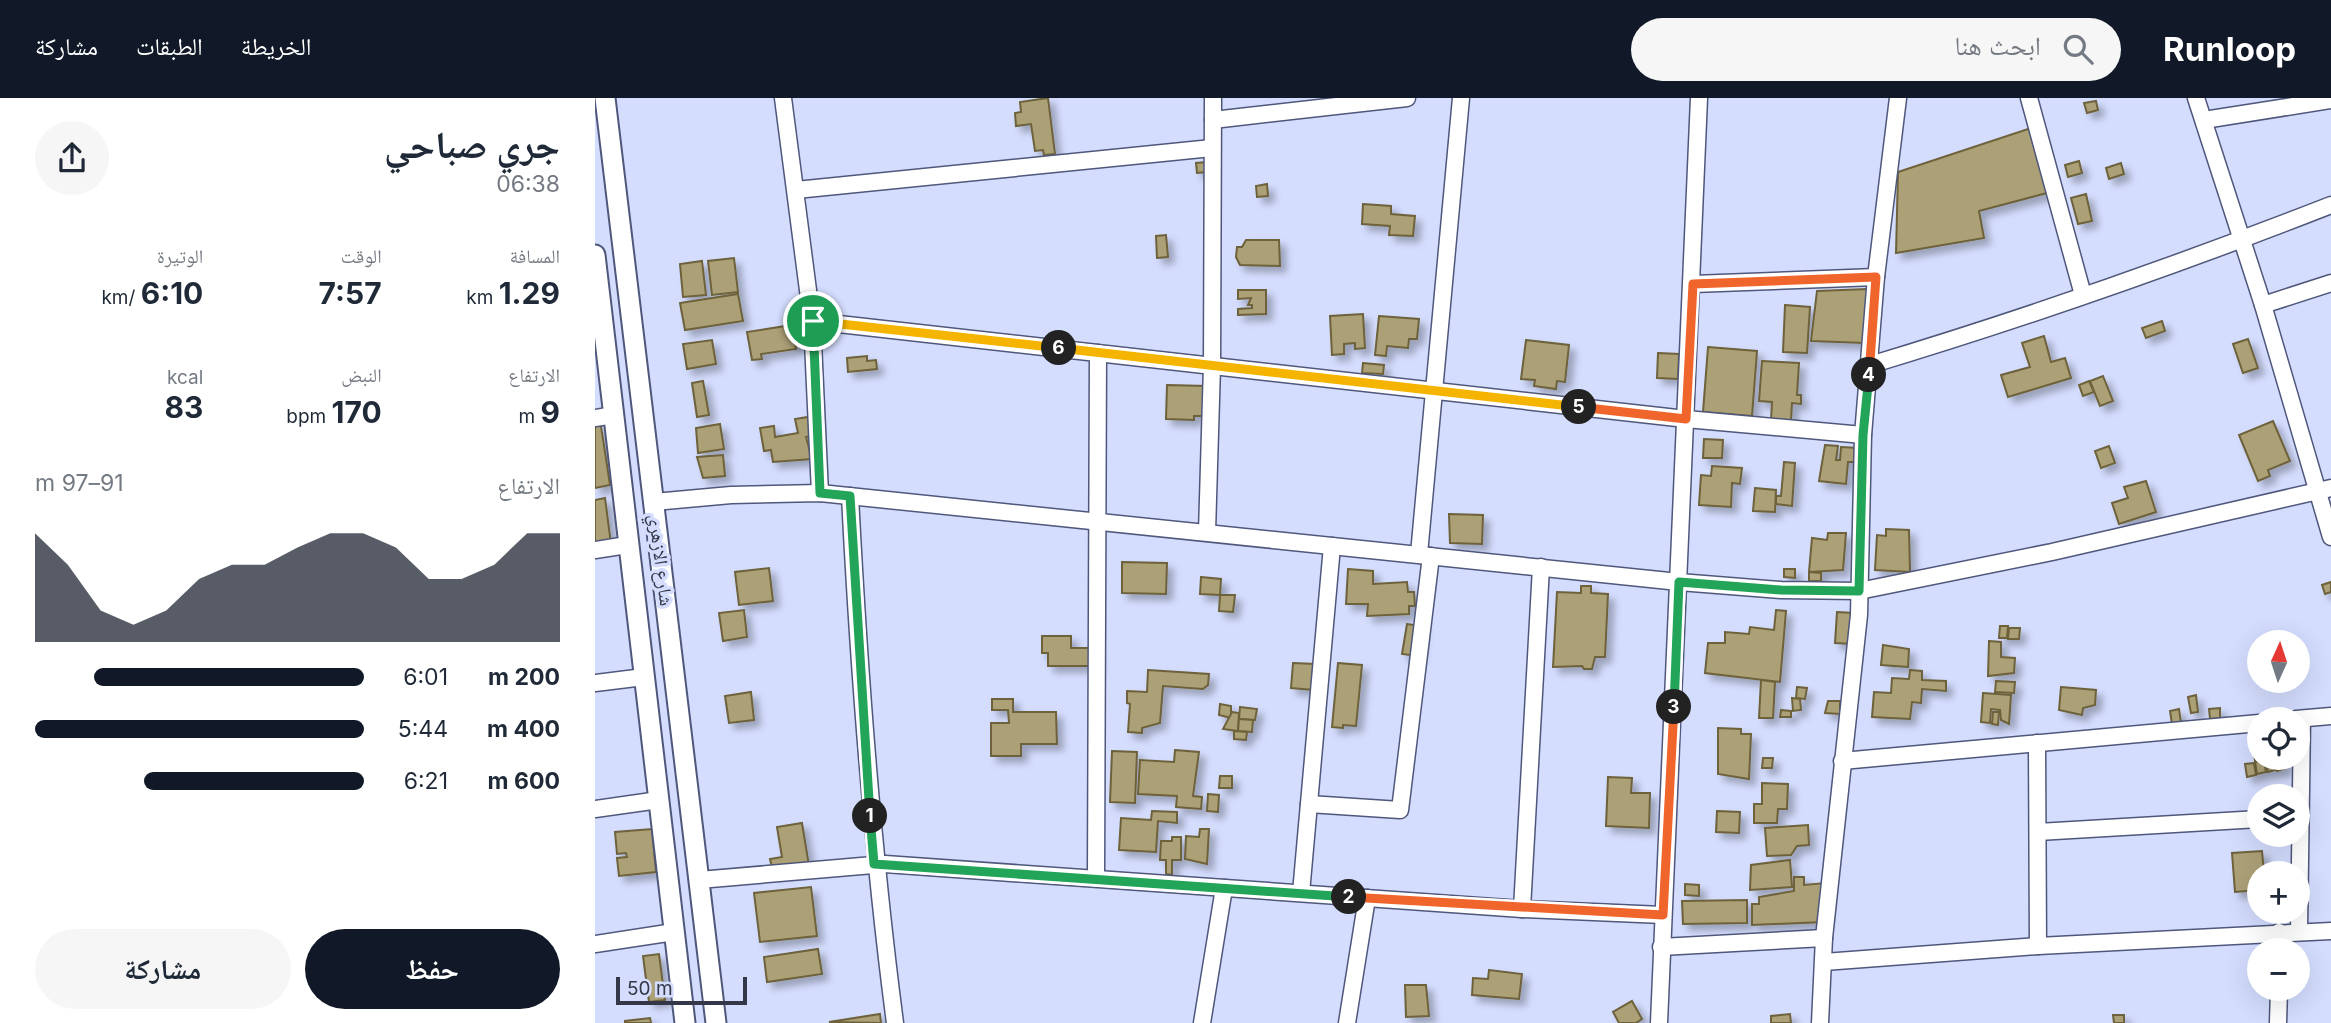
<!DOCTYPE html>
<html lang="ar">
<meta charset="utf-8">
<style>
:root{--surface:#fff;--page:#f6f6f7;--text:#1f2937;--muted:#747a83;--accent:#111827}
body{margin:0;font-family:Inter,"Noto Naskh Arabic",sans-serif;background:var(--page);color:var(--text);direction:rtl;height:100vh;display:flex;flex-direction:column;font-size:26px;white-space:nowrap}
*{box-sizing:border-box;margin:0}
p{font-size:23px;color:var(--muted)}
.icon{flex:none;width:38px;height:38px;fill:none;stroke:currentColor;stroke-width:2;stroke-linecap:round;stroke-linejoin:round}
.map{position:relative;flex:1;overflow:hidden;direction:ltr}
.panel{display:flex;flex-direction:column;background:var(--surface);width:595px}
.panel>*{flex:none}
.needle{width:46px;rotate:3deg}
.controls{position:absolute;left:1652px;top:532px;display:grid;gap:14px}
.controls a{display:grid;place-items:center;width:63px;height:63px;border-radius:50%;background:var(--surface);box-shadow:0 7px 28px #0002;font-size:35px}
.scale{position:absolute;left:21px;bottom:18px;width:131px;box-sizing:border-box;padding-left:7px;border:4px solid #333747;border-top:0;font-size:19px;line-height:24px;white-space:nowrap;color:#333747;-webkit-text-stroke:5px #d4ddfe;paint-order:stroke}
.pin{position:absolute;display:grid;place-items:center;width:60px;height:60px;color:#fff;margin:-30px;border:4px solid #fff;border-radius:50%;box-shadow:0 2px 7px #0007}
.km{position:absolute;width:35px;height:35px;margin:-18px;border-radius:50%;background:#222;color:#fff;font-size:19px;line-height:35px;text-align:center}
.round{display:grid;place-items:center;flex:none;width:74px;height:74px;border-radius:37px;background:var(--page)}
.headline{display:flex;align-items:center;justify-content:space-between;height:119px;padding:0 35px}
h1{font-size:38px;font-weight:700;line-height:52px}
.stats{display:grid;grid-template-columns:repeat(3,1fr);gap:10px;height:119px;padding:7px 35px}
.stats div{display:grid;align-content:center}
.stats b{font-size:30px;font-weight:700}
.stats small{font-size:19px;font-weight:400}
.stats p{font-size:19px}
.chart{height:196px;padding:14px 35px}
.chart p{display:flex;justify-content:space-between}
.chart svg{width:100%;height:126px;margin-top:7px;fill:var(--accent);opacity:.7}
.primary-button{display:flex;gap:14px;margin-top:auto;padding:14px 35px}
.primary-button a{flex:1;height:80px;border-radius:42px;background:var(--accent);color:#fff;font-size:28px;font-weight:700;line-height:80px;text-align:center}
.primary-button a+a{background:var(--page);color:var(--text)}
ul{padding:0 35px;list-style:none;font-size:23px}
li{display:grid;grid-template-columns:112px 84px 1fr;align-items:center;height:52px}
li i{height:18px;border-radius:9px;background:var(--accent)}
header{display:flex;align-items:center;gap:42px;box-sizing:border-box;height:98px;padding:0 35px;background:var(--accent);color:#fff}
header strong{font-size:33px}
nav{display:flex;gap:38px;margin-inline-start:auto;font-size:24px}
.search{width:490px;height:63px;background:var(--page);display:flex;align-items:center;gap:18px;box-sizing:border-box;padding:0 24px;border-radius:38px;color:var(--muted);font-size:26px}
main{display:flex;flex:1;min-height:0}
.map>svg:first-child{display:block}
</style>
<header>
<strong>Runloop</strong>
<div class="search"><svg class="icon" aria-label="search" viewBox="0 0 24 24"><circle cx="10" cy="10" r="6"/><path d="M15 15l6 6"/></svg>ابحث هنا</div>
<nav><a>الخريطة</a><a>الطبقات</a><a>مشاركة</a></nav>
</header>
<main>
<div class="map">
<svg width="1736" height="925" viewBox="0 0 1736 925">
<defs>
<filter id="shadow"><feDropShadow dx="6" dy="6" stdDeviation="3.5" flood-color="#0004"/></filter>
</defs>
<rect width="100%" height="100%" fill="#d4ddfe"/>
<g fill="#aca077" stroke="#6d623a" stroke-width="2" filter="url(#shadow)">
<path d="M453 0 460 56 449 57 448 52 440 53 436 26 421 28 420 15 426 14 425 4Z"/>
<path d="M1501 3 1503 12 1492 15 1489 5Z"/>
<path d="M1436 30 1452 95 1384 113 1389 140 1301 155 1303 74Z"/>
<path d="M1484 63 1487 75 1473 79 1470 67Z"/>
<path d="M611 64 612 74 602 75 601 65Z"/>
<path d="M1526 65 1529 76 1514 81 1511 70Z"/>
<path d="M672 86 673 98 662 99 661 88Z"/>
<path d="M1491 96 1497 123 1483 126 1476 100Z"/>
<path d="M768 106 796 108V116L820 118 818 138 794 137 795 128 767 126Z"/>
<path d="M571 137 573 159 562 160 561 138Z"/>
<path d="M651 142H684L685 168 645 167 641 159 642 149H647Z"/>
<path d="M139 160 143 194 117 197 113 163Z"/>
<path d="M107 163 111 197 88 199 85 166Z"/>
<path d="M1272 191 1270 245 1216 243 1222 193Z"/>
<path d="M643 192H671V216L643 217V211L657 210V207H653L656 200 643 201Z"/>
<path d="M143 196 148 223 90 232 85 205Z"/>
<path d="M1190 207 1215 209 1212 255 1188 254Z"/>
<path d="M768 216 770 250 760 251V245L749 246V256L737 257 735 218Z"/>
<path d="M784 218 824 221 822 241H814L813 250 792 248 791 258 780 257Z"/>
<path d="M1567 223 1570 233 1551 240 1547 230Z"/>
<path d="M197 227 201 251 166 256 167 261 157 262 152 234Z"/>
<path d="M1449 238 1456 264 1470 260 1476 280 1413 299 1406 277 1435 269 1427 245Z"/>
<path d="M1653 241 1663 270 1648 275 1638 246Z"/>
<path d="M117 242 121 266 92 271 88 246Z"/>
<path d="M931 242 974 247 970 284 962 283 961 291 939 288 940 282 926 281Z"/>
<path d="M1113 249 1162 253 1157 318 1108 314Z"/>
<path d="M1063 255 1084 256 1083 281 1062 280Z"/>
<path d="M272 258V263L281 262 282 271 253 274 252 260Z"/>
<path d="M1167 263 1204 265 1202 297H1206V306L1197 305 1196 323 1176 322 1177 304 1164 303Z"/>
<path d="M768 265 789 267 788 276 767 275Z"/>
<path d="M1508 278 1518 303 1505 308 1495 283Z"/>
<path d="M108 283 114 317 102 319 97 285Z"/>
<path d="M1494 283 1499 294 1488 298 1484 287Z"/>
<path d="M572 287 612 288V318H599V322L571 321Z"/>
<path d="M213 319 216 338 211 339 217 361 178 364 176 352 169 353 165 330 179 328 180 339 203 335 200 321Z"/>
<path d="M1678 323 1695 363 1673 372 1675 378 1663 383 1644 337Z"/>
<path d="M125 326 129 351 103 355 101 330Z"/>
<path d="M0 328H6L15 387 0 390Z"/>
<path d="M1109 341 1128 342 1127 360H1108Z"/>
<path d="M1230 347 1243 348 1241 362H1245L1246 349 1264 350 1262 364H1253L1251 386 1224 383Z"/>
<path d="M1514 348 1520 365 1506 370 1500 353Z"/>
<path d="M128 357 130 378 108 380 102 359Z"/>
<path d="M1189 364 1200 365 1197 408 1181 406V398H1186Z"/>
<path d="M1117 368 1147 370 1145 386 1137 385 1136 409 1104 407 1106 377 1116 378Z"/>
<path d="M1551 383 1561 414 1524 426 1517 405 1533 400 1529 389Z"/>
<path d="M1160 390 1181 392 1180 414 1158 413Z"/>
<path d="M10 400 16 446 0 448V402Z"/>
<path d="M854 416 888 417 887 446 855 445Z"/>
<path d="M1291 431 1314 432 1315 474 1280 472 1282 437 1291 438Z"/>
<path d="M1233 435H1251L1248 472 1214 474 1217 440 1232 442Z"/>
<path d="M527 464 572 465 571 496 527 495Z"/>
<path d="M174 470 178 503 144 507 140 474Z"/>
<path d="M753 471 778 473V486L812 484 813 494H819L820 508H814V516L772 518 773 506H751Z"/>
<path d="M1189 471H1200V480L1189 479Z"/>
<path d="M1214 474 1226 475V483H1214Z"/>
<path d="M606 479 626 481 625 497 605 496Z"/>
<path d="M1736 484V494L1730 496 1727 487Z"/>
<path d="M986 488H996V495L1013 496 1010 559H1000L997 571H989L987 568 958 569 962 494 986 495Z"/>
<path d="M625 497H640L638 514 624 513Z"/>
<path d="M149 512 152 539 128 543 124 515Z"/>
<path d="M1181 512 1191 513 1185 584 1110 575 1113 545H1130V534L1154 536 1155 529 1179 532Z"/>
<path d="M1242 514 1259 515 1257 546 1240 545Z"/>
<path d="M812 526 826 528 822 558 807 556Z"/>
<path d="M1405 528H1413L1412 540H1404Z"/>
<path d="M1414 530H1425L1424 541H1413Z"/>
<path d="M447 538H476V550H500V568H453V555H447Z"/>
<path d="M1394 543 1406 544V559L1420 560 1419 575 1393 578Z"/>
<path d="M1288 547 1314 551 1313 569 1286 567Z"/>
<path d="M698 565 721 566 719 592 696 590Z"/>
<path d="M743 565 767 567 761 628 748 627V630L737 629Z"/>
<path d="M553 572 614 576 613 587 608 591 568 588 565 625 547 630V635L533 634 535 606 532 605V593L552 594Z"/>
<path d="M1315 572 1327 573V582L1351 583V593L1327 591 1326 605 1317 604 1315 621 1277 619 1279 594 1296 595 1297 580 1314 581Z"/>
<path d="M1166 582 1180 584 1178 620H1164Z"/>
<path d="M1401 583 1420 584 1419 595 1400 594Z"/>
<path d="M1202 589 1212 590 1210 601 1201 600Z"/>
<path d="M1466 589 1501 592 1500 607 1488 610 1487 617 1464 612Z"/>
<path d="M156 594 159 622 134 625 130 598Z"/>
<path d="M1388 595 1416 597 1414 626 1406 622 1405 612 1396 611 1395 625 1386 624Z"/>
<path d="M1601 597 1603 614 1596 615 1593 599Z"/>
<path d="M1197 600 1205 601 1206 612 1198 613Z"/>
<path d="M397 601H418V614H461L462 646H426V658H396V625H414L413 612H397Z"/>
<path d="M1233 603H1245V616L1230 615Z"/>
<path d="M625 606 636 608V620L624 617Z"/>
<path d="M645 609 662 611 660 622 644 621Z"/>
<path d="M1625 610V620L1615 621 1614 611Z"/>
<path d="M1584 611 1586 625 1577 626 1575 613Z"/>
<path d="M1186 612 1196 613V619H1185Z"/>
<path d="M637 614 644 615 643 633 628 631Z"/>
<path d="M1398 614H1404L1403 627 1397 626Z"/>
<path d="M644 621 658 622 657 634 643 633Z"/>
<path d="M1123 630 1146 631V636H1156L1154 681 1123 676Z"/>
<path d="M639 633 652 634 651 642 639 641Z"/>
<path d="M1664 650V660H1672L1660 662 1658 651Z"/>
<path d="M580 652 604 654 598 698 607 699 606 711 581 709 582 698 543 696 545 662 579 664Z"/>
<path d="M517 653 542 654 540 705 515 704Z"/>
<path d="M1168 660H1178L1177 670H1167Z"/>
<path d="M1689 660 1691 670 1682 673 1679 661Z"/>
<path d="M1678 661 1680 672 1673 674 1670 663Z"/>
<path d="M1669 663 1671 674 1662 676 1660 664Z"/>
<path d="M1659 665 1661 677 1652 679 1650 666Z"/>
<path d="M625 678H637V690H624Z"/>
<path d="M1013 679 1037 680 1036 695H1055L1054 730 1011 728Z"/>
<path d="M1167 685 1193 686 1192 711H1183L1182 725H1159V706H1167Z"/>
<path d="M613 696 624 697 623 714 612 713Z"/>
<path d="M557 713 582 714V725L563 723 561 754 524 752 526 720 556 722Z"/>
<path d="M1122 713 1145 714 1144 735 1121 734Z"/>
<path d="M207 725 214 768 178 774 175 761 187 759 182 729Z"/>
<path d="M1213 727 1214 747 1202 748 1196 757 1172 758 1170 730Z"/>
<path d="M57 731 61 774 24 778 22 760 32 759 31 755 22 756 20 734Z"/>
<path d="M605 731H614L612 766 590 761 591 738 604 739Z"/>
<path d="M577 739H586V762H577V777L571 776V762H565L566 743H577Z"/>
<path d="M1667 753 1669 775H1664V792L1640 794 1637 755Z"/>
<path d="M1195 762 1197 789 1155 792 1156 767Z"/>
<path d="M1199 779H1209V787L1230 785 1229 824 1157 827V806H1164V799L1199 793Z"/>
<path d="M1090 786 1104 787V798L1090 797Z"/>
<path d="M216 789 222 838 165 844 159 795Z"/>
<path d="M1152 802V825L1088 826 1087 803Z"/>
<path d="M223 851 227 876 172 884 169 859Z"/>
<path d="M64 856 70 902 54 904 48 858Z"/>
<path d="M894 872 927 876 924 901 877 897 878 880 893 881Z"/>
<path d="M810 887H831L834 918 811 919Z"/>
<path d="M1037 903 1047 921 1041 925H1024L1018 914Z"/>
<path d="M285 916 286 925 234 924Z"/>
<path d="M1195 916 1196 925H1176V918Z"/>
<path d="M1518 917H1529V925H1519Z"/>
<path d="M55 920 56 925H30V923Z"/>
</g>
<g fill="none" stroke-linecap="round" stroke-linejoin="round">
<g stroke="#4f577b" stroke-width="19">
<g id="minor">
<path d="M188 0 217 223 225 395"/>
<path d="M1434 0 1488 197"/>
<path d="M1601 0 1668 207 1736 439"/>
<path d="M618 22 812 0"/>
<path d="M1609 22 1736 2"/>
<path d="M201 92 617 50"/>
<path d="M1098 186 1281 179"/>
<path d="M1668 207 1736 185"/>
<path d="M217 223 1091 321 1268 337"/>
<path d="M1275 267C1431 220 1585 166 1736 107"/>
<path d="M0 320 19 317"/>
<path d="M255 398C264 575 277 750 300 925"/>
<path d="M59 404 136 397 225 395 1084 484 1186 492 1264 493 1457 454 1736 390"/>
<path d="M612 434 617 268 618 0"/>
<path d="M0 452 32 447"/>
<path d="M824 456 866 0"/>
<path d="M0 585 49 579"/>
<path d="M1701 621 1736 618"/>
<path d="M1442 645 1443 848"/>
<path d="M1247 663 1664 625"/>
<path d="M714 706 805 712 836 458"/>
<path d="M0 711 64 702"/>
<path d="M1443 734 1664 721"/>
<path d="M501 779 503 255"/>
<path d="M104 782 290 766 927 811 1068 817"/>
<path d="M706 795 737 448"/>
<path d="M927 811 946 469"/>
<path d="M1704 833 1707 621"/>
<path d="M0 846 79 834"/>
<path d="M1066 849 1229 840"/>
<path d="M1684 852V834"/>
<path d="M1229 864 1443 848 1736 833"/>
<path d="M607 925 629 790"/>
<path d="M752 925 772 800"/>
<path d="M1064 925 1104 0"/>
<path d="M1225 925 1229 840 1264 517 1268 337 1281 179 1303 0"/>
<path d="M1683 925 1684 891"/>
</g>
</g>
<g stroke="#4f577b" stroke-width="23">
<g id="tertiary">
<path d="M10 0 121 925"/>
<path d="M0 157 90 925"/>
</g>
</g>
<use href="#minor" stroke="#fff" stroke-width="16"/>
<use href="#tertiary" stroke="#fff" stroke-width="19"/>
</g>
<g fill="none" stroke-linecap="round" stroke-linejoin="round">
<g stroke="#fff" stroke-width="14">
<path id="split-1" d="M218 223 225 395 255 398 275 718"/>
</g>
<g stroke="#fff" stroke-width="14">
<path id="split-2" d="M275 718 279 766 754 799"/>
</g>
<g stroke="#fff" stroke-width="14">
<path id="split-3" d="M754 799 1068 817 1079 609"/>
</g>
<g stroke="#fff" stroke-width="14">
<path id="split-4" d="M1079 609 1084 484 1186 492 1264 493 1268 337 1274 277"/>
</g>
<g stroke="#fff" stroke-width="14">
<path id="split-5" d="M984 309 1091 321 1098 186 1281 179 1274 277"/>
</g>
<g stroke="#fff" stroke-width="14">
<path id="split-6" d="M464 250 984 309"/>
</g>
<g stroke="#fff" stroke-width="14">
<path id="split-7" d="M218 223 464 250"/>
</g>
<use href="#split-1" stroke="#22a559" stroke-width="9"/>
<use href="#split-2" stroke="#22a559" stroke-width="9"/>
<use href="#split-3" stroke="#f0652b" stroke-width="9"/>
<use href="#split-4" stroke="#22a559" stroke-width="9"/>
<use href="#split-5" stroke="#f0652b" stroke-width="9"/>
<use href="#split-6" stroke="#f5b400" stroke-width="9"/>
<use href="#split-7" stroke="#f5b400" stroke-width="9"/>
</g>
<g text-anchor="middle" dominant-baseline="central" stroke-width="7" stroke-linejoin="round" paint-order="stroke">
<g font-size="19" fill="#333747" stroke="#d4ddfe">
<text transform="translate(66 462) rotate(83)">شارع الازهري</text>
</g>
</g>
</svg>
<div class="controls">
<a><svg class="needle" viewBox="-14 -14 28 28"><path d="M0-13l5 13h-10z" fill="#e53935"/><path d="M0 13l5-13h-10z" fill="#747a83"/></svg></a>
<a><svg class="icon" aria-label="locate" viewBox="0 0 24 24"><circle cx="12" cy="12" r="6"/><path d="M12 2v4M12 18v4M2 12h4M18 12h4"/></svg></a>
<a><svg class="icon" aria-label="layers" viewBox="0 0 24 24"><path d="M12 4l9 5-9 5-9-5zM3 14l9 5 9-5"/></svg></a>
<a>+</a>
<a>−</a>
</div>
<div class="scale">50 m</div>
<div class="pin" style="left:218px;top:223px;background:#1e9e55"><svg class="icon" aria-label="arrive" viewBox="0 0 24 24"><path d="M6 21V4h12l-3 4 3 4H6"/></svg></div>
<b class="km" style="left:275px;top:718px">1</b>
<b class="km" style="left:754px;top:799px">2</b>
<b class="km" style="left:1079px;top:609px">3</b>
<b class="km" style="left:1274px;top:277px">4</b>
<b class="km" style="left:984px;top:309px">5</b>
<b class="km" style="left:464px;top:250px">6</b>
</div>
<section class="panel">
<div class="headline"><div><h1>جري صباحي</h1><p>06:38</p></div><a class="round"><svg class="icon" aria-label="share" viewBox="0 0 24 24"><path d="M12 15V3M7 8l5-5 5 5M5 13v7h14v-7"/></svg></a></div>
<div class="stats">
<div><p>المسافة</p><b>1.29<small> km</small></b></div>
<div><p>الوقت</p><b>7:57</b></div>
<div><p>الوتيرة</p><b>6:10<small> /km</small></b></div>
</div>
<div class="stats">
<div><p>الارتفاع</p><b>9<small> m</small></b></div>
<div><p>النبض</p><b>170<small> bpm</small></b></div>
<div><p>kcal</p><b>83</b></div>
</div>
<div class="chart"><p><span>الارتفاع</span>91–97 m</p>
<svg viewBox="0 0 160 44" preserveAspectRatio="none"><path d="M0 44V6L10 17L20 33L30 38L40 33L50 22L60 17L70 17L80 11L90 6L100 6L110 11L120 22L130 22L140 17L150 6L160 6V44z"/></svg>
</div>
<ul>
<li><b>200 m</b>6:01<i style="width:82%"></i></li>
<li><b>400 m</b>5:44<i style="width:100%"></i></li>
<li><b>600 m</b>6:21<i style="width:67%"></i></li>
</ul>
<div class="primary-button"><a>حفظ</a><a>مشاركة</a></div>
</section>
</main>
